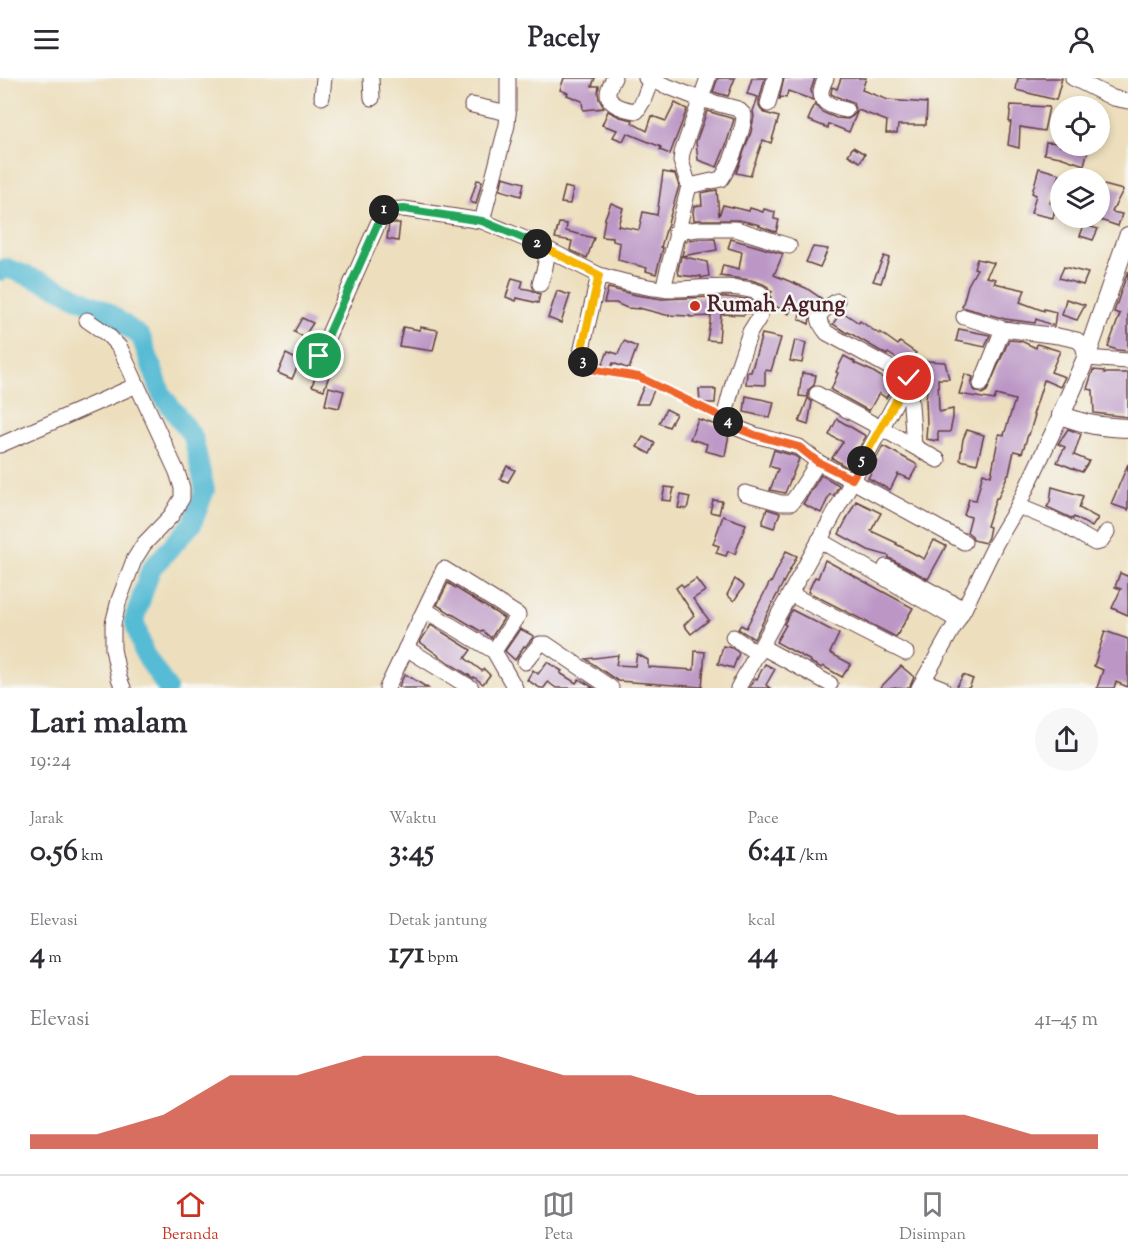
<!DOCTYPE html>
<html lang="id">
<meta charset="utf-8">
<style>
:root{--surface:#fff;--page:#f7f7f7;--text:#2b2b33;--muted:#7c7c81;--line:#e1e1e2;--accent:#c8321e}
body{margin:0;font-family:"Sorts Mill Goudy",serif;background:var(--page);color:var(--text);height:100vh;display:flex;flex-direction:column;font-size:22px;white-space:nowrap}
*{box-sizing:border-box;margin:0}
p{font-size:20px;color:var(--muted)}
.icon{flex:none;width:33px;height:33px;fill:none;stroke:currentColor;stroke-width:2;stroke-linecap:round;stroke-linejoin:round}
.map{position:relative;height:610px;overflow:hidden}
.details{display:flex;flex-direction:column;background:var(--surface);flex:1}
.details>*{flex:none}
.tools{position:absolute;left:1050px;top:18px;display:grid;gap:12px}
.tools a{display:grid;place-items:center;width:60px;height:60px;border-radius:50%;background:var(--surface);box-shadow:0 3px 9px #0003;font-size:30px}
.pin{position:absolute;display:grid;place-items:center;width:51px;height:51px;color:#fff;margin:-26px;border:3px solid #fff;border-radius:50%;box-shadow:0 2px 6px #0007}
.km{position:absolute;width:30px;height:30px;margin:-15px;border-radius:50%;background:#222;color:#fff;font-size:16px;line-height:30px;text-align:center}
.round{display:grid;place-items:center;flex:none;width:63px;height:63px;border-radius:32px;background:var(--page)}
.head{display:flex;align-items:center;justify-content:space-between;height:102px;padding:0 30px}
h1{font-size:33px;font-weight:700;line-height:45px}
.figures{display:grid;grid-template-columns:repeat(3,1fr);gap:9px;height:102px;padding:6px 30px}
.figures div{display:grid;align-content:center}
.figures b{font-size:30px;font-weight:700}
.figures small{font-size:16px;font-weight:400}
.figures p{font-size:16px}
.chart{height:168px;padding:12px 30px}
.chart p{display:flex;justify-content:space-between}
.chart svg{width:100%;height:108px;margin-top:6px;fill:var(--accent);opacity:.7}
header{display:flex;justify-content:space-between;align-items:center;height:78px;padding:0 30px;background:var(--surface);font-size:27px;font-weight:700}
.dock{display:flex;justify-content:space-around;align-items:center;height:84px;border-top:2px solid var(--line);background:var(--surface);font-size:16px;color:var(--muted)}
.dock a{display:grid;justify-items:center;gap:3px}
.dock .selected{color:var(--accent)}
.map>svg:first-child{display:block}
</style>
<header><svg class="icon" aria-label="menu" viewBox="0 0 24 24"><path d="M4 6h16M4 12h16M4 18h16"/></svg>Pacely<svg class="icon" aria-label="person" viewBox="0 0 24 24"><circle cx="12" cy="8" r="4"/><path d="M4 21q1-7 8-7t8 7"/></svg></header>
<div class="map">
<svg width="1128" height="610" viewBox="0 0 1128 610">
<rect width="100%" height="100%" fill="#f6f6f2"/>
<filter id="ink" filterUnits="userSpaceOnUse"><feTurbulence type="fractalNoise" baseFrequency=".0167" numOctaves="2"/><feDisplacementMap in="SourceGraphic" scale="12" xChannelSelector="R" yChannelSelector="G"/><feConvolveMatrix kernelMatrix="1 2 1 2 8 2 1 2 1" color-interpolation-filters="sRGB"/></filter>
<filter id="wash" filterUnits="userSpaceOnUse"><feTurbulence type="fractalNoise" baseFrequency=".008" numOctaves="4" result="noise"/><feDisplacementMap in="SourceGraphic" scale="24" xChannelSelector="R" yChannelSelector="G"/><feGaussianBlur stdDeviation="1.35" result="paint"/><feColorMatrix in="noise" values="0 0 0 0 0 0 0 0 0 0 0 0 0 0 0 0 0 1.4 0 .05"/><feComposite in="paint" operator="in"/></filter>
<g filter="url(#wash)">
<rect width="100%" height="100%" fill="#eddfbd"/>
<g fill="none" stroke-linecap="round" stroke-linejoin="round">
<path stroke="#56bbd4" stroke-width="20" d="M0 193 7 190 51 207 106 233 141 259 162 317 193 359 205 412 192 446 151 491 134 542 144 575 167 610"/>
</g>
<g id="blocks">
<g fill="#bc97c6">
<path d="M564 0H595L592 8H599L598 14 599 21 604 30 583 32 582 23 567 17 568 15 560 12Z"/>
<path d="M718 0H735L728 18 713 14Z"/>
<path d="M752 0H765L759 23V28L761 32 765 35 779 39 771 65 763 62 750 98 736 95 751 54 754 38 753 33 758 19 747 16Z"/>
<path d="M784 0H815L811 12 813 22 788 13 786 20 781 19 780 22H779Z"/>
<path d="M841 0H866L862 12 888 22 927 25 926 47H898L897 55H886L887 43 858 32 849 54 829 46 828 50 808 42 815 26 822 34 836 40 848 41 853 38 856 34 853 25 835 18 831 16 832 9 837 11Z"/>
<path d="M1018 0H1062L1056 22 1016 12Z"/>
<path d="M675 25 687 31 670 76 660 72 661 69 627 55 623 63 613 59 617 52 602 47 608 33 620 39 633 42 632 45 647 53 652 38 666 43Z"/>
<path d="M1011 27 1049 29 1044 53 1020 49 1019 70 1008 67 1011 44H1009Z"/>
<path d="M707 33 734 41 726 67 717 89 698 82 696 64Z"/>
<path d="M1046 64 1060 65V68H1089L1084 87 1060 79 1044 76Z"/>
<path d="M853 69 865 76 860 84 848 77Z"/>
<path d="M1039 90 1060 96 1050 125 1056 126 1053 140 1031 135 1036 117 1032 115Z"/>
<path d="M663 94 675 96 679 108 661 169 663 170 656 196 646 193 647 190 618 182 620 165 613 163V160L602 159 605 140 611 125 623 130 618 148 639 152 643 134 657 137Z"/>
<path d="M503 99 524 105 521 118 500 112Z"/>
<path d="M477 102 482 103 476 126 470 124Z"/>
<path d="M1100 106 1123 112 1112 134 1122 136 1118 148 1100 142Z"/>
<path d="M565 109 573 111 570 126 561 125Z"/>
<path d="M717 112 719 138 723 127 749 133 750 130 763 134 764 131 775 134 774 141 779 142 776 154 759 148 760 147 739 142H694L693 134 694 128 702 127 701 115Z"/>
<path d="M389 145H400L398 163 387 161Z"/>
<path d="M559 145 567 146 566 153 594 160 587 180 570 172 572 163 555 160Z"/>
<path d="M1084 147 1098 151 1093 162 1080 158Z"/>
<path d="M699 161H715L717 172 682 178 685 163Z"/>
<path d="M731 161 783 176 774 197 806 210 822 221 811 233 809 246 799 241 800 233 791 230 789 236 772 226 770 214H773L769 213 768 209 763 206 751 202 720 198 723 187 739 191 742 174 728 170Z"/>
<path d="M813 169 828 171 820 189 806 184Z"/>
<path d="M681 178 707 184 709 198 701 200V198L696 199 679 197 678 192Z"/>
<path d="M884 178 889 180 881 205 873 203Z"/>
<path d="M977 181 994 185 986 199 996 201 994 205 1025 212 1020 224 1044 233V231L1056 234 1054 248 1036 241 1035 245 1005 241 962 229 968 207 977 191 974 190Z"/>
<path d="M1064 189 1088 195 1083 207 1059 200Z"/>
<path d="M1128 193V273L1117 272 1108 269 1120 236 1114 234Z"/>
<path d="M512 200 523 203 521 210 532 212 537 215 540 216 538 225 517 220 516 223 506 219Z"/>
<path d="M608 210 636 217 662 221 712 219 713 223 714 219H725L747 221 752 223V224L751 235H745L744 237 721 236 719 263 707 262 711 238 690 239V238L666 237 639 230V231L627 230 616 225H604Z"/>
<path d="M557 213 570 217 561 245 548 240Z"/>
<path d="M1066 221 1085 227 1077 242 1062 237Z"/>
<path d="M841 233 859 245 860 243 879 256 880 254 898 267 900 264 916 275 906 287 888 275 887 277 848 254 847 255 844 253 833 246Z"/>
<path d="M302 240 313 245 304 259 294 254Z"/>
<path d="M403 249 420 252V249L438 252 433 273 399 268Z"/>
<path d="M959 251 990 257 985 269 956 263Z"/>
<path d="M762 256 781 260 771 293 765 292V307L746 306 747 294H751Z"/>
<path d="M795 262 806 265 802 285 790 283Z"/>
<path d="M1009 262 1021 263 1036 270 1037 266 1060 273 1051 294 1065 299 1060 309 1044 302 1033 337H1035L1029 357H1028L1022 375 1014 373 1009 396H1008L998 420H996L987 448 990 449 988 459 985 465 973 462 972 458 967 454 971 439 964 437 969 421 976 422 983 395 991 398 999 356 1004 357 1015 322 996 317 994 322 959 316 965 296 973 299 971 307 974 312 982 316 987 313Z"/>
<path d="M624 263 637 269 629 291 613 285 611 290 602 288 608 273 618 276Z"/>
<path d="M286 276 300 283 292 301 278 295Z"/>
<path d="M844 278 855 284 854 285 872 293 894 307 886 320 879 315 869 333 831 312 838 295 836 294Z"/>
<path d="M926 283 945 284 949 301H938L939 334 953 331V340L950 354H938V363L926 361 927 345 926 322 928 300H925Z"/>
<path d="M318 290 330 295 324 312 312 308Z"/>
<path d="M1093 292 1104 293V295H1128V339L1094 335 1093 312 1087 311Z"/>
<path d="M802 295 816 297 814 307 808 312V319L799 318Z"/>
<path d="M645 306 655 310 648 326H636Z"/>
<path d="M329 309 344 313 339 330 325 327Z"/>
<path d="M699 311H714V312H716L715 325H700Z"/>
<path d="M746 318 774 324 770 340 744 334Z"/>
<path d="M808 320 812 324 808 347 799 344Z"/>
<path d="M666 331 676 336 669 349 659 345Z"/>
<path d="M698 341 719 348 729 356 725 378 705 373 707 366 690 361Z"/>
<path d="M837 341 866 358 848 390 832 380 843 364 829 357Z"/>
<path d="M1068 351 1081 356 1074 377 1089 383 1082 394 1057 384 1065 369 1058 366Z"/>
<path d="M967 352 984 357 977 386 960 382 963 361Z"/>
<path d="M643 359 655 365 650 376 637 369Z"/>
<path d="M883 368 918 387 910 401 898 396 890 412 868 400 877 384 875 383Z"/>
<path d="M774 372 795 378 799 381 785 415 770 412 778 391 769 388Z"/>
<path d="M1128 386V432L1111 426Z"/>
<path d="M507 388 515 392 508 404 500 401Z"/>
<path d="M821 397 839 407 833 418 830 416 821 435 803 426Z"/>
<path d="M665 409 674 410 671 423 662 422Z"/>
<path d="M1052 409 1083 418 1079 430 1098 440 1092 449 1074 439 1073 441 1047 429 1050 424Z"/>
<path d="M681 417 690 419 687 431 678 430Z"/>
<path d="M713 422 722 423 719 436 710 434Z"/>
<path d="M856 423 881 435 871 453 897 465 896 466 924 481 934 462 946 468 928 501 889 480V478L868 472 839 456Z"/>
<path d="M767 431 780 435 774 450 762 446Z"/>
<path d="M723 438 746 446 735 476 728 473 726 478 716 475 719 468 713 466Z"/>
<path d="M786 473 797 478 754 561 738 551 741 547 746 550 770 504 771 505Z"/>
<path d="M825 482 913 530 896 559 808 514 815 499 818 500Z"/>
<path d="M1120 495 1127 498 1128 497V537L1112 530 1121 511 1115 509Z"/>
<path d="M696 501 705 513 693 521 709 542 691 556 684 547 694 537 676 510 681 506 684 509Z"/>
<path d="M735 501 744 508 734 523 727 517Z"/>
<path d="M448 505 504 540 491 560 483 553 482 554 437 527Z"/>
<path d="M792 532 839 556 830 575 851 586 842 599 823 588 822 590 810 584 811 583 776 564 786 547 784 546Z"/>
<path d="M431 547 471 572 465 580 482 593 484 591 490 597 483 606 474 599 473 600 449 585 420 564Z"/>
<path d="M520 551 534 558 525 569 524 568 515 582 505 573Z"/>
<path d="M1105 553 1128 561V609L1116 604 1114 610H1097L1103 592 1094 588Z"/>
<path d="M723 568 732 570 739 575 733 590 718 586Z"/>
<path d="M695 573 705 574 702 609 618 603 586 581 618 577 616 587 635 588 637 576 648 582V589L694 592Z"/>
<path d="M547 584 562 593 560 595 576 605 579 601 594 610H556L548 604 544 610H540L527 602 533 592 538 596Z"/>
<path d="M765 586 775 591 766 607 770 610H749L755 600 757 601Z"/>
<path d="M901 588 914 599 910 608 908 610H880Z"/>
<path d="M405 596 428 610H403L399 608Z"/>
<path d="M963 597 973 601 969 610H956Z"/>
</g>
</g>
</g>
<g filter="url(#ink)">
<use href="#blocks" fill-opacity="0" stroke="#623c41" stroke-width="1.5"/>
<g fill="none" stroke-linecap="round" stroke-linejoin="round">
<g stroke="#623c41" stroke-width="17">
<g id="minor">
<path d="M371 0 372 20"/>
<path d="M614 0C612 4 608 10 608 15 608 28 627 32 637 33L643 23 651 2"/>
<path d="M646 0 700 21 738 31 744 37C744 51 729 91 721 101L689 108"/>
<path d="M826 0C824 4 821 11 821 15 821 27 838 30 846 32"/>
<path d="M1073 0 1113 20 1128 23"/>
<path d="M322 19 324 0"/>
<path d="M768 26 775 0"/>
<path d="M472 27 508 35"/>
<path d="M482 143 507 47 508 35V0"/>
<path d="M676 154 698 151H736L789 168"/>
<path d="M540 206 545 189 548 172"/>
<path d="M663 211 689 108 681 83 682 75 708 0"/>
<path d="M837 223C821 234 812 237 827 255L909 300"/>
<path d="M964 239 1003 251 1058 258 1077 262 1083 267 1086 280 1128 283"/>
<path d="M87 242 107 256 120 270 137 307"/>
<path d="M319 278 384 132 404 131 482 143 535 165 599 197"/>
<path d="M580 279 599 197C620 203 640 209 663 211 692 212 733 204 760 215L762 224 760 238 750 254 735 298 724 340 737 350 755 357 799 369 818 384 964 464"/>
<path d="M909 300 914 368"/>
<path d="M981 306 1003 251"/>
<path d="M817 316 881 350 938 382"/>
<path d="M0 367 137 307 177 394 182 410V420L171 438 144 466 134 482 119 522 113 546V571L119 600 123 610"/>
<path d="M745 415 781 425H791L797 417 818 384"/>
<path d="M1018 428 1064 447 1095 465 1100 464 1107 454"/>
<path d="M819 462 957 542"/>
<path d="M886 489 964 531"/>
<path d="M790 516 906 575"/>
<path d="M425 532 494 573"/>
<path d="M733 559 758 576"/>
<path d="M762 569 830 606"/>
<path d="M406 570 471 610"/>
<path d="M525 584 540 566H546L611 610"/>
<path d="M924 603 942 610"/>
<path d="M387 610 444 491 518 537 494 573 515 610"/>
<path d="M738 610 909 300"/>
<path d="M919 610 964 531 996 465 1018 428 1061 337"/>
</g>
</g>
<g stroke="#623c41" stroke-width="20">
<path id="major" d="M1128 158 1086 280 1061 337C1086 347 1101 349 1128 350"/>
</g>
<path stroke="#623c41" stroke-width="2" stroke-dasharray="4.5 4.5" stroke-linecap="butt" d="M587 288 590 291 639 299 713 335"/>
<use href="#minor" stroke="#fff" stroke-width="15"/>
<use href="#major" stroke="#fff" stroke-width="18"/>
</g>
</g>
<g fill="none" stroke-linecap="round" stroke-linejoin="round" filter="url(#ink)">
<g stroke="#fff" stroke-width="12">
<path id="split-1" d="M319 278 384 132"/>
</g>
<g stroke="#fff" stroke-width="12">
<path id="split-2" d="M384 132 404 131 482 143 537 166"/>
</g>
<g stroke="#fff" stroke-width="12">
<path id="split-3" d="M537 166 599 197 580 279 583 284"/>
</g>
<g stroke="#fff" stroke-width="12">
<path id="split-4" d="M583 284 590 291 639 299 724 340 728 344"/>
</g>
<g stroke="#fff" stroke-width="12">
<path id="split-5" d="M728 344 737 350 755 357 799 369 818 384 852 401 862 383"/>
</g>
<g stroke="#fff" stroke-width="12">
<path id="split-6" d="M862 383 909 300"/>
</g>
<use href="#split-1" stroke="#22a559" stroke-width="8"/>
<use href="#split-2" stroke="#22a559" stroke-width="8"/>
<use href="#split-3" stroke="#f5b400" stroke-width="8"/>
<use href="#split-4" stroke="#f0652b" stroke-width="8"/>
<use href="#split-5" stroke="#f0652b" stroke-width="8"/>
<use href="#split-6" stroke="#f5b400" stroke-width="8"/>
</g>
<circle fill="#c8321e" stroke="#f6f6f2" stroke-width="2" cx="695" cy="228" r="6"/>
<g text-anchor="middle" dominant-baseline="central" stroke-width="5" stroke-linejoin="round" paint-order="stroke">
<g font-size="22" font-weight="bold" fill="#4a1f2b" stroke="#f6f6f2" text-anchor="start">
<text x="707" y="228">Rumah Agung</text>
</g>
</g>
</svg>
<div class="tools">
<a><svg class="icon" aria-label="locate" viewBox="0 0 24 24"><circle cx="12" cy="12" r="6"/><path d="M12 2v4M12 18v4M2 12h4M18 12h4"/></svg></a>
<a><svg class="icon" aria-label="layers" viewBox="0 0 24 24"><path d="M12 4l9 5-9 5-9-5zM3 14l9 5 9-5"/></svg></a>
</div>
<div class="pin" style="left:319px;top:278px;background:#1e9e55"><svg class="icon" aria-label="arrive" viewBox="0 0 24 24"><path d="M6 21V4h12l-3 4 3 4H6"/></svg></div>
<div class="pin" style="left:909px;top:300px;background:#d93025"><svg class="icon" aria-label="check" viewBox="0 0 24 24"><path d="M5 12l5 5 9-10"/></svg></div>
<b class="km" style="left:384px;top:132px">1</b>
<b class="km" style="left:537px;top:166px">2</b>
<b class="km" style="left:583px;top:284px">3</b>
<b class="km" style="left:728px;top:344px">4</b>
<b class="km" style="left:862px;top:383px">5</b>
</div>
<section class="details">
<div class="head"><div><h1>Lari malam</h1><p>19:24</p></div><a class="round"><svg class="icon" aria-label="share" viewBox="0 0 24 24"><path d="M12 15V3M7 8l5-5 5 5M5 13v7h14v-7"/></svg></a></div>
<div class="figures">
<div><p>Jarak</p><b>0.56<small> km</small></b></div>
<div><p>Waktu</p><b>3:45</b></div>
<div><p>Pace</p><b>6:41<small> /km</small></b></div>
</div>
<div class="figures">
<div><p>Elevasi</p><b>4<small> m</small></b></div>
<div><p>Detak jantung</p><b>171<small> bpm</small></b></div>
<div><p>kcal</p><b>44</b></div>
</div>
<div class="chart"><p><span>Elevasi</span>41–45 m</p>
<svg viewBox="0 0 160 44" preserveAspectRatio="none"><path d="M0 44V38L10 38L20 30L30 14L40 14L50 6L60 6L70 6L80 14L90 14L100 22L110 22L120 22L130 30L140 30L150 38L160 38V44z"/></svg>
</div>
</section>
<nav class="dock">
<a class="selected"><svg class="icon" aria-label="home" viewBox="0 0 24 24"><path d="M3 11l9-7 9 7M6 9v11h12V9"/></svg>Beranda</a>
<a><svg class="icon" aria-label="map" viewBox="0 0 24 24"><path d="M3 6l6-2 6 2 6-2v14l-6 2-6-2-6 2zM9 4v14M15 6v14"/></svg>Peta</a>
<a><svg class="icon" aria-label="saved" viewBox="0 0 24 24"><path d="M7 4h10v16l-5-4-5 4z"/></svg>Disimpan</a>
</nav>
